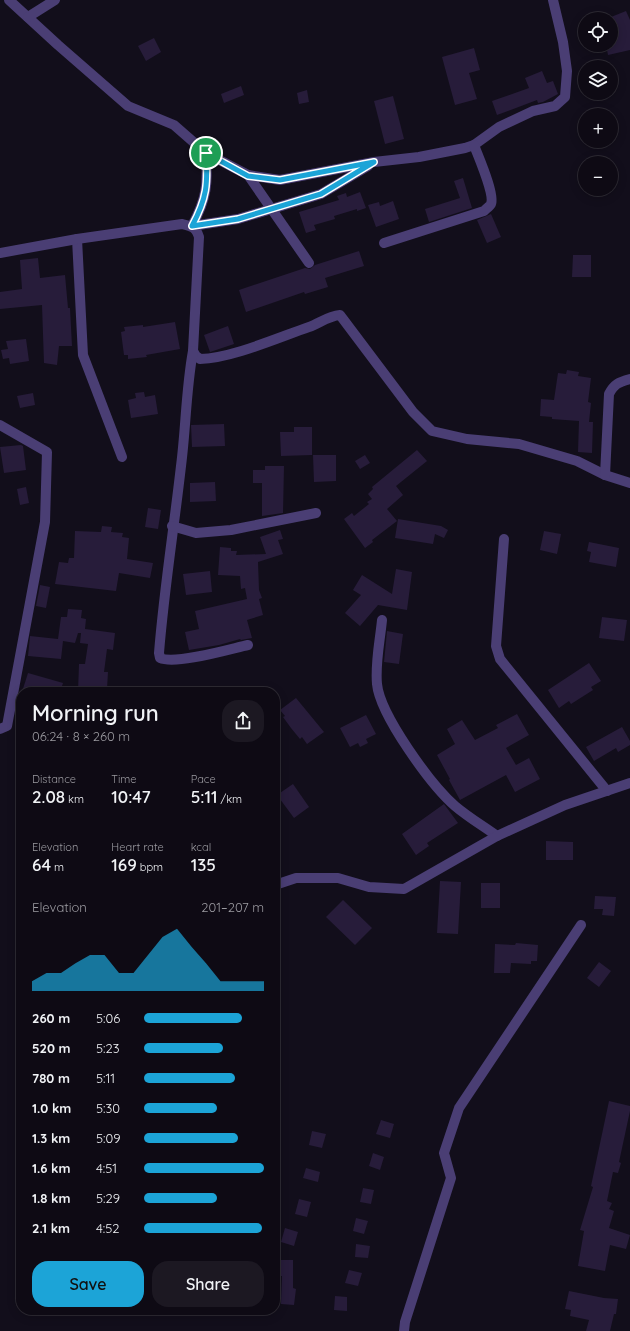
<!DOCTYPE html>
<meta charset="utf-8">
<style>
:root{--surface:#0e0a14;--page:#1c1822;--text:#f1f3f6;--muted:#9b9aa0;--line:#2e2b34;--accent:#1ca4d7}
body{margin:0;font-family:Quicksand,sans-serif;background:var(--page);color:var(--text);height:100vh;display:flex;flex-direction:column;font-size:15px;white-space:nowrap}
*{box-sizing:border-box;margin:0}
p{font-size:13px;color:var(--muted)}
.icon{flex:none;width:22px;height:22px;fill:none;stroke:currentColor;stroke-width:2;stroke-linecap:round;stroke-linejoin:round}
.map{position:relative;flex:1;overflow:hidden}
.panel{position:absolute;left:16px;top:687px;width:264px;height:628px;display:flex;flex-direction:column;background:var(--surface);border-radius:16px;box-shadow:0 2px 10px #0003,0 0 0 1px var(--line)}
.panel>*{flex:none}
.tools{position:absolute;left:578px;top:12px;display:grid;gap:8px}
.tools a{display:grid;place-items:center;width:40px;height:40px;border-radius:50%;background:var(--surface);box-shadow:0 2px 10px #0003,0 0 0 1px var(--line);font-size:20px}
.pin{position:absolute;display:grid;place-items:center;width:34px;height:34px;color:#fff;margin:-17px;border:2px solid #fff;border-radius:50%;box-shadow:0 1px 4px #0007}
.round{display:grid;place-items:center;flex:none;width:42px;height:42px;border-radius:16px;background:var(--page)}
.head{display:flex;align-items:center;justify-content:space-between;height:68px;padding:0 16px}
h1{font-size:22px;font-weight:600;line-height:30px}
.stats{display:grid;grid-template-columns:repeat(3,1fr);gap:6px;height:68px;padding:4px 16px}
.stats div{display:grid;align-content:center}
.stats b{font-size:17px;font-weight:600}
.stats small{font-size:11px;font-weight:400}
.stats p{font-size:11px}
.chart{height:112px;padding:8px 16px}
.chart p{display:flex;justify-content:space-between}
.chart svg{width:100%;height:72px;margin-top:4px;fill:var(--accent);opacity:.7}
.action{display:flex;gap:8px;margin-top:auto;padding:8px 16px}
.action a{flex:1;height:46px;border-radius:16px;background:var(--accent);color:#111;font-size:16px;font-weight:600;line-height:46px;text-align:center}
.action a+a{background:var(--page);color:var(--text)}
ul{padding:0 16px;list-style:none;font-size:13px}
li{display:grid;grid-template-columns:64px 48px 1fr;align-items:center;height:30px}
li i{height:10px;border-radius:5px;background:var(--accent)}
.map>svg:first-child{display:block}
</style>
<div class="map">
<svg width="630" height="1331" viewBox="0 0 630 1331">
<rect width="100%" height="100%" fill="#120e1b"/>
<g fill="#271c3a">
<path d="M626 11 630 20V50L608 55 606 45H611V17Z"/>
<path d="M154 38 161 52 146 61 138 46Z"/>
<path d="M474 48 480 70 469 73 477 99 455 105 442 57Z"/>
<path d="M542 71 547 83 553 81 558 94 543 102 538 103 537 100 497 115 492 101 529 88 525 78Z"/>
<path d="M241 86 244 95 224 103 221 94Z"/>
<path d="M307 90 309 102 299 104 297 93Z"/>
<path d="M393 96 404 139 385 144 374 101Z"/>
<path d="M463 178 472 208 429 222 425 209 460 198 454 181Z"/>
<path d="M360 192 366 208 357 211V209L334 216 335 219 314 225 316 230 306 233 299 212 339 200 337 196 346 193 347 197Z"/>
<path d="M393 201 399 219 376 227 368 205 379 202 380 206Z"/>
<path d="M491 214 501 237 487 243 477 220Z"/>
<path d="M359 251 364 266 325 278 328 287 305 294 304 292 246 312 239 290 305 268 310 269 315 265Z"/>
<path d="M573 255H591V277H572Z"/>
<path d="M38 258 40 278 65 275 68 308H70L72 346H59L57 365 44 363 42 305 0 309V292L22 289 20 260Z"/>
<path d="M175 322 180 349 146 355 147 357 128 359V355H124L121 332 125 331 124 327 143 325V327Z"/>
<path d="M228 326 234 344 210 352 204 335Z"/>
<path d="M26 339 29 361 10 364 9 358 3 359 1 350 8 349 6 341Z"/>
<path d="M567 370 579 372 578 376 591 378 588 402 591 403 589 422H593L592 453 578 452 579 421 552 419V417L540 416 541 399 554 400 558 373 566 374Z"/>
<path d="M144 392 145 397 155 395 158 414 131 418 128 400 136 398 135 393Z"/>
<path d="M33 393 35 405 20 408 17 396Z"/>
<path d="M224 424 225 446 192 447 191 425Z"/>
<path d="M294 427H312V455L281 456 280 432H294Z"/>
<path d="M21 445 23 446 26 470 4 473 0 447Z"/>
<path d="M417 450 427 461 396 486 403 495 387 509 397 521 372 540 373 542 365 548 344 519 352 513 354 516 369 504 367 502 372 499 368 494 373 489 372 487Z"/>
<path d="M313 455H336V481L314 482Z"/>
<path d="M365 455 370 463 360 469 355 461Z"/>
<path d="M265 466H284L283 513 262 516V483H253V470H265Z"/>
<path d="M215 482 216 501 190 502V483Z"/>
<path d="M26 487 29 503 20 505 17 489Z"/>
<path d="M148 508 161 510 158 529 145 527Z"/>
<path d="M398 519 441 526 448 530 444 538 435 534 433 544 395 538Z"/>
<path d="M102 526 112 527 111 532 123 533 122 537 129 538 127 559 153 563 150 578 119 573 116 591 55 584 59 562 68 563 69 558H74L75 531 101 532Z"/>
<path d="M280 530 283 539 278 540 283 554 258 562 259 590 262 598 259 599 263 615 247 620 252 638 241 640 240 639 219 645 189 650 185 632 199 629 195 611 247 599 245 588 241 589 240 576 218 575 220 547 231 548V551H237L236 555 266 554 260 537Z"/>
<path d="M544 531 561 534 557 554 540 550Z"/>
<path d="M589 542 619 548 616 567 589 562 591 552 587 551Z"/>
<path d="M396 569 412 572 407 610 378 605 360 626 345 613 361 595 353 590 362 575 392 594Z"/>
<path d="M210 571 212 592 186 595 183 574Z"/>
<path d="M40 585 50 587 46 608 36 606Z"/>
<path d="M68 609 82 610 81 618 86 619 85 629 115 633 113 650 107 649 104 672H108L107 689 101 688V692H78L79 664H85L88 644 80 643 81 633H78L75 643 63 641 61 659 28 656 30 636 58 639 61 617H67Z"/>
<path d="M602 617 627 620 624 641 599 638Z"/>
<path d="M387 631 403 634 399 664 384 662Z"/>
<path d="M589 663 601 681 591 687 593 690 571 704 569 701 559 708 548 690Z"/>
<path d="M28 673 63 683 60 692H22Z"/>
<path d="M296 698 324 732 307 744 302 737 300 739 291 728 283 717 285 716 280 710Z"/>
<path d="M517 714 529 735 506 748 516 765 529 758 540 779 515 792 506 775 460 800 449 780 450 779 437 755 455 744 447 729 462 720 475 740 498 728 496 725Z"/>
<path d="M366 715 376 734 366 739 368 743 360 747 358 743 350 747 340 728Z"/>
<path d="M622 727 630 741V745L618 752 616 748 594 761 586 747Z"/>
<path d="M293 784 309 807 294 818 277 795Z"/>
<path d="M444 804 458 823 427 843 429 846 416 855 402 834Z"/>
<path d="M546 841 573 842V860H546Z"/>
<path d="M440 881 461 882 458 934 437 933Z"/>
<rect x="481" y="883" width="19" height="25"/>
<path d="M595 896 616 897 614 916 602 915 603 909H594Z"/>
<path d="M343 900 372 928 355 945 326 917Z"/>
<path d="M516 943 538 945 537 961H531V964L511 963 510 973H494L495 944 515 945Z"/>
<path d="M599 962 611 971 599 987 587 978Z"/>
<path d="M609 1101 630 1106V1111L619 1162 621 1163 618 1173 613 1172 607 1201 612 1203 609 1209 614 1211 609 1228 630 1235 626 1249 610 1245 605 1271 578 1266 584 1231 580 1230 593 1187 591 1186Z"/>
<path d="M381 1120 394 1124 390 1138 376 1134Z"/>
<path d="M312 1131 326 1134 322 1148 309 1145Z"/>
<path d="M373 1153 384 1157 380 1170 369 1166Z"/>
<path d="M306 1168 320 1172 318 1182 303 1178Z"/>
<path d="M363 1188 374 1190 371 1204 360 1202Z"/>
<path d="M299 1199 311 1202 307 1217 295 1214Z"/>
<path d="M356 1218 368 1221 364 1234 353 1231Z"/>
<path d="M285 1228 298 1232 294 1246 281 1242Z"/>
<path d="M356 1244 370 1246 368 1258 355 1257Z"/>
<path d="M280 1260H293V1288L296 1289 294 1305 281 1304 282 1276H280Z"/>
<path d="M349 1270 362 1273 358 1286 345 1283Z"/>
<path d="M569 1291 604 1298 618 1299 616 1314H614L610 1331H586L589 1320 570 1316 571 1310 565 1309Z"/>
<path d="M335 1296 347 1297V1311L334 1310Z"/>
</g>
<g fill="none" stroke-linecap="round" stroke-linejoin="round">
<g stroke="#4a3e74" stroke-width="10">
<path d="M9 0 58 45 128 106 174 125 206 153 248 175 280 180 374 162 419 157 465 148 474 145 499 127 533 111 555 106 565 97 567 71 563 42 553 0"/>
<path d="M28 17 55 0"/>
<path d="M248 175 309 263"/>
<path d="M192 226 238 219 321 194 368 166"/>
<path d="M192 226C207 198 208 184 206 153"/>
<path d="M77 239 83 355 122 457"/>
<path d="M384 243 484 211C486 209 490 206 491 204 495 194 478 156 474 145"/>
<path d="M0 253 77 239 182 224C191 226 196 227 199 237L193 351 196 356 200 359C232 358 277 338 309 327 320 323 328 316 340 315L413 412 432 431 467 439 519 444 577 461 605 475 630 483"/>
<path d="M193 351C186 389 186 427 181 466 174 528 164 590 159 653L160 658C176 665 230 649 248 645"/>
<path d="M0 425 47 452 45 522 7 726 0 729"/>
<path d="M605 475 609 394C614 384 619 382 630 379"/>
<path d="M172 526 196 533 231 530 316 513"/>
<path d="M504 539 496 646 500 659 607 791"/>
<path d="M382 620C380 641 375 663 377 684 380 715 431 785 455 806 468 817 483 826 497 836"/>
<path d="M275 885 296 878H338L369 887 404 889 497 836 565 805 630 783"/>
<path d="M404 1331 405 1322 451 1178 444 1153 459 1108 581 925"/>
</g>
</g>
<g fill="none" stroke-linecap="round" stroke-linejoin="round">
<g stroke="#fff" stroke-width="8">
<path id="route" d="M206 153 248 176 280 180 374 162 321 194 238 219 192 226C207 198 208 184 206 153Z"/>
</g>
<use href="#route" stroke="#1ca4d7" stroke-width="5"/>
</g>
</svg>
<div class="tools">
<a><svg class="icon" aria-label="locate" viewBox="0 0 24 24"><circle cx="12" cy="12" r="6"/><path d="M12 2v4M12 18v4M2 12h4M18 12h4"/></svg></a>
<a><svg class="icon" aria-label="layers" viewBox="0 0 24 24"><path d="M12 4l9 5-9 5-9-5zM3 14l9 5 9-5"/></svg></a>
<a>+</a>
<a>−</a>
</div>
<div class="pin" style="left:206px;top:153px;background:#1e9e55"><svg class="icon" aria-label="arrive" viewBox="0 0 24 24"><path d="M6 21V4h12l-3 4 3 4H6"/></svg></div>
<section class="panel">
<div class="head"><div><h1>Morning run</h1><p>06:24 · 8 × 260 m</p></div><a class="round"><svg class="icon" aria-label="share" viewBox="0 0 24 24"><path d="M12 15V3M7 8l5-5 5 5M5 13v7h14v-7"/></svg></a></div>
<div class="stats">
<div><p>Distance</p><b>2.08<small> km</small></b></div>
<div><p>Time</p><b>10:47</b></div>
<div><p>Pace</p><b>5:11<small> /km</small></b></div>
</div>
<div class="stats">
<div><p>Elevation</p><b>64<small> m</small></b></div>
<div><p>Heart rate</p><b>169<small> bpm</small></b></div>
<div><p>kcal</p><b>135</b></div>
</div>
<div class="chart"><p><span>Elevation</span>201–207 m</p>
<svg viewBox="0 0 160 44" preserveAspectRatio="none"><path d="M0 44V38L10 33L20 33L30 27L40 22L50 22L60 33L70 33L80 22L90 11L100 6L110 17L120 27L130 38L140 38L150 38L160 38V44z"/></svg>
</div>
<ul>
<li><b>260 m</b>5:06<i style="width:82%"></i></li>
<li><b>520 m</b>5:23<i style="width:66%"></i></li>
<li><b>780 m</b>5:11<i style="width:76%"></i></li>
<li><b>1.0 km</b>5:30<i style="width:61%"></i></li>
<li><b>1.3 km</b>5:09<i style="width:78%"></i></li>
<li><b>1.6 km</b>4:51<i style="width:100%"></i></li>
<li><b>1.8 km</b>5:29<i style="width:61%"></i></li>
<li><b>2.1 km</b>4:52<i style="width:98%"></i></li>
</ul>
<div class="action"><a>Save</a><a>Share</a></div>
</section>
</div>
